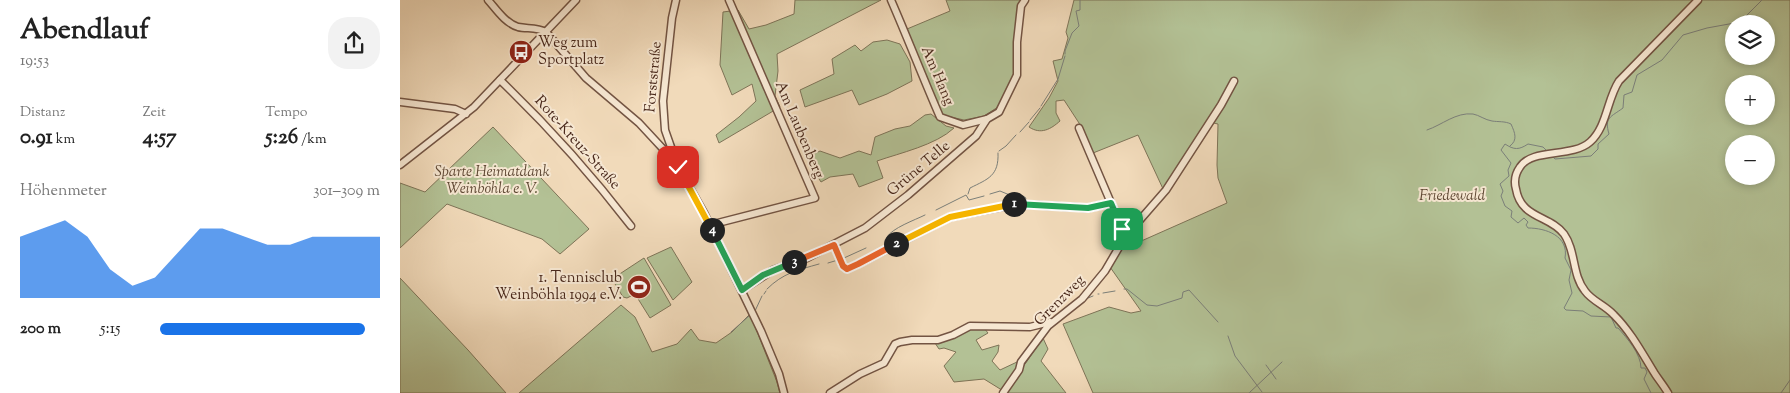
<!DOCTYPE html>
<html lang="de">
<meta charset="utf-8">
<style>
:root{--surface:#fff;--page:#f2f2f2;--text:#222;--muted:#767676;--accent:#1a73e8}
body{margin:0;font-family:"Sorts Mill Goudy",serif;background:var(--page);color:var(--text);height:100vh;display:flex;flex-direction:column;font-size:19px;white-space:nowrap}
*{box-sizing:border-box;margin:0}
p{font-size:16px;color:var(--muted)}
.icon{flex:none;width:28px;height:28px;fill:none;stroke:currentColor;stroke-width:2;stroke-linecap:round;stroke-linejoin:round}
.map{position:relative;flex:1;overflow:hidden}
.panel{display:flex;flex-direction:column;background:var(--surface);width:400px}
.panel>*{flex:none}
.controls{position:absolute;left:1325px;top:15px;display:grid;gap:10px}
.controls a{display:grid;place-items:center;width:50px;height:50px;border-radius:50%;background:var(--surface);box-shadow:0 2px 8px #0003;font-size:25px}
.pin{position:absolute;display:grid;place-items:center;width:42px;height:42px;color:#fff;margin:-21px;border-radius:10px;box-shadow:0 2px 8px #0006}
.km{position:absolute;width:25px;height:25px;margin:-12px;border-radius:50%;background:#222;color:#fff;font-size:14px;line-height:25px;text-align:center}
.round{display:grid;place-items:center;flex:none;width:52px;height:52px;border-radius:20px;background:var(--page)}
.headline{display:flex;align-items:center;justify-content:space-between;height:85px;padding:0 20px}
h1{font-size:28px;font-weight:700;line-height:38px}
.metrics{display:grid;grid-template-columns:repeat(3,1fr);gap:8px;height:85px;padding:5px 20px}
.metrics div{display:grid;align-content:center}
.metrics b{font-size:21px;font-weight:700}
.metrics small{font-size:14px;font-weight:400}
.metrics p{font-size:14px}
.chart{height:140px;padding:10px 20px}
.chart p{display:flex;justify-content:space-between}
.chart svg{width:100%;height:90px;margin-top:5px;fill:var(--accent);opacity:.7}
ul{padding:0 20px;list-style:none;font-size:16px}
li{display:grid;grid-template-columns:80px 60px 1fr;align-items:center;height:38px}
li i{height:12px;border-radius:6px;background:var(--accent)}
main{display:flex;flex:1;min-height:0}
.map>svg:first-child{display:block}
</style>
<main>
<section class="panel">
<div class="headline"><div><h1>Abendlauf</h1><p>19:53</p></div><a class="round"><svg class="icon" aria-label="share" viewBox="0 0 24 24"><path d="M12 15V3M7 8l5-5 5 5M5 13v7h14v-7"/></svg></a></div>
<div class="metrics">
<div><p>Distanz</p><b>0.91<small> km</small></b></div>
<div><p>Zeit</p><b>4:57</b></div>
<div><p>Tempo</p><b>5:26<small> /km</small></b></div>
</div>
<div class="chart"><p><span>Höhenmeter</span>301–309 m</p>
<svg viewBox="0 0 160 44" preserveAspectRatio="none"><path d="M0 44V14L10 10L20 6L30 14L40 30L50 38L60 34L70 22L80 10L90 10L100 14L110 18L120 18L130 14L140 14L150 14L160 14V44z"/></svg>
</div>
<ul>
<li><b>200 m</b>5:15<i style="width:93%"></i></li>
</ul>
</section>
<div class="map">
<svg width="1390" height="393" viewBox="0 0 1390 393">
<rect width="100%" height="100%" fill="#f1daba"/>
<filter id="stains"><feTurbulence type="fractalNoise" baseFrequency=".004" numOctaves="4"/><feColorMatrix values="0 0 0 0 .2 0 0 0 0 .09 0 0 0 0 .02 0 0 0 .5 -.17"/></filter>
<radialGradient id="worn" r=".72"><stop offset=".6" stop-color="#630" stop-opacity="0"/><stop offset="1" stop-color="#630" stop-opacity=".3"/></radialGradient>
<g fill="#b3c195" stroke="#7e7458" fill-rule="evenodd">
<path d="M395 0H481L377 54 378 71 375 96 380 107 319 143 316 135 339 117 356 101 352 84 332 95 320 65 323 12 338 10 349 29 366 25 394 14Z"/>
<path d="M546 0H621L617 12 615 75 598 107 584 116 564 120 542 115 507 29 550 11Z"/>
<path d="M674 0H1390V393H693L663 324 709 307 731 313 741 311 710 267 722 246H730L827 203 818 178 817 165 818 124 809 122 764 191 738 135 693 153 679 123 664 100 656 101V113L660 121C651 129 641 135 629 127L649 98 658 81 653 61 662 59 668 38 666 32ZM1334 24H1366V56H1334ZM1334 84H1366V116H1334ZM1334 144H1366V176H1334Z"/>
<path d="M487 40 500 44 510 62 512 81 487 94 459 105 452 90 405 107 400 90 434 74 432 59 455 45 461 51 473 42Z"/>
<path d="M531 114 546 126 554 128C536 145 500 153 477 161L483 178 459 187 453 174 430 177 421 182 409 163V156L420 151 440 158 459 151 471 155 475 137 495 129 510 126 525 115Z"/>
<path d="M93 127 189 229 160 254 142 239 47 204 0 248V183L25 192Z"/>
<path d="M271 247 292 282 273 300 247 258Z"/>
<path d="M244 258 271 305 250 318 235 294 227 298 223 297 212 279Z"/>
<path d="M0 278 68 350 106 393H0Z"/>
<path d="M221 305 235 317 252 352 277 344 291 329 299 340 316 343 332 332 350 314 377 382 380 393H119Z"/>
<path d="M584 328 588 333 576 340 582 350 599 345 598 352 592 361 600 370 617 362H621L605 392 584 379 554 382 544 366 556 352 544 348 539 349 535 343 570 329Z"/>
<path d="M643 338 648 349 641 361 666 393H605Z"/>
</g>
<g fill="none" stroke-linecap="round" stroke-linejoin="round">
<g stroke="#7b7f79" stroke-width="1">
<path d="M665 54V51L672 33 679 26 676 11 680 10V0"/>
<path d="M641 106 658 79 665 56"/>
<path d="M630 120 640 108"/>
<path d="M1027 130C1042 125 1056 112 1073 114 1079 115 1085 120 1092 121 1098 122 1105 121 1111 124 1115 133 1118 140 1110 146"/>
<path d="M620 132 629 122"/>
<path d="M599 151 606 146 616 135"/>
<path d="M1147 151 1143 147 1128 144C1119 150 1114 150 1105 144L1101 150 1111 163 1108 170 1109 176 1100 184 1103 191 1101 196 1105 206 1112 211 1111 217 1118 223 1124 218 1128 222 1126 225 1128 228C1146 228 1169 236 1165 258L1171 270 1169 280 1172 293 1164 308 1166 310 1183 311 1191 316 1211 317 1216 328H1218C1227 338 1241 354 1241 368H1245L1247 372 1244 379 1251 393"/>
<path d="M1152 156 1155 159 1191 156 1198 149V144L1209 134C1204 117 1211 117 1223 108L1224 95 1232 92 1237 75 1262 60 1283 35 1307 28 1340 22 1362 0"/>
<path d="M0 160 32 136"/>
<path d="M568 194 570 188C588 179 599 176 598 153"/>
<path d="M590 194 600 191 612 196 625 197 626 199"/>
<path d="M536 210 566 195 569 200 584 196"/>
<path d="M487 237C492 228 515 220 525 215"/>
<path d="M444 258 466 248"/>
<path d="M428 263 438 260"/>
<path d="M367 289C383 273 398 270 419 264"/>
<path d="M724 289H727L747 305 757 306 782 298 783 292 789 290 818 322"/>
<path d="M703 293 715 291"/>
<path d="M364 294 366 291"/>
<path d="M698 294H699"/>
<path d="M688 298 693 296"/>
<path d="M355 311 362 296"/>
<path d="M331 332 349 316"/>
<path d="M828 336 835 356 862 392"/>
<path d="M866 365 876 379"/>
<path d="M849 393 882 362"/>
<path d="M1381 393 1390 380"/>
</g>
<g stroke="#735443" stroke-width="9">
<g id="minor">
<path d="M88 0C96 9 105 23 118 27 127 29 137 27 146 32L186 78 239 123 265 151 273 155"/>
<path d="M276 0 272 18 263 101 265 130 278 167 304 213 361 331 379 374 384 393"/>
<path d="M491 0C508 39 523 78 540 117L563 125 587 119"/>
<path d="M100 80C148 126 191 174 231 226"/>
<path d="M0 102 55 109 66 114"/>
<path d="M679 128 711 203"/>
<path d="M0 165 74 107 176 0"/>
<path d="M310 225 415 198 329 0"/>
<path d="M434 245 443 266 447 269 458 264 550 217 617 204 688 208 711 203 725 237"/>
<path d="M342 290 373 270 407 258 465 228 508 195 576 136 587 119 599 112 617 75V42L621 6 625 0"/>
<path d="M430 393 460 374 484 363 495 344 500 342 512 340H538L553 335 570 326 630 327 650 322"/>
<path d="M603 393 619 370 621 362 648 326 682 299 705 271 725 237 766 190 821 105 834 81"/>
<path d="M1268 393C1264 386 1259 380 1255 374 1242 353 1231 332 1214 315 1205 305 1192 301 1185 291 1172 275 1176 251 1164 234 1150 215 1121 219 1116 189 1114 182 1115 174 1120 167 1132 148 1172 158 1190 142 1207 127 1207 99 1219 81L1298 0"/>
</g>
</g>
<use href="#minor" stroke="#f6e7d2" stroke-width="6"/>
</g>
<g fill="none" stroke-linecap="round" stroke-linejoin="round">
<g stroke="#fff" stroke-width="10">
<path id="split-1" d="M614 204 688 208 711 203 722 229"/>
</g>
<g stroke="#fff" stroke-width="10">
<path id="split-2" d="M496 244 550 217 614 204"/>
</g>
<g stroke="#fff" stroke-width="10">
<path id="split-3" d="M394 262 434 245 443 266 447 269 458 264 496 244"/>
</g>
<g stroke="#fff" stroke-width="10">
<path id="split-4" d="M312 230 342 290 363 275 394 262"/>
</g>
<g stroke="#fff" stroke-width="10">
<path id="split-5" d="M278 167 312 230"/>
</g>
<use href="#split-1" stroke="#22a559" stroke-width="6"/>
<use href="#split-2" stroke="#f5b400" stroke-width="6"/>
<use href="#split-3" stroke="#f0652b" stroke-width="6"/>
<use href="#split-4" stroke="#22a559" stroke-width="6"/>
<use href="#split-5" stroke="#f5b400" stroke-width="6"/>
</g>
<defs>
<g id="bus-disc" transform="scale(1.25)"><circle r="9.5" fill="#8f2418" stroke="#f6e7d2"/><path d="M-5-6H5V4H4V6H2V4H-2V6H-4V4H-5ZM-3.5-4V0h7V-4ZM-3.5 1.2v1.5H-2V1.2ZM2 1.2v1.5H3.5V1.2Z" fill="#fff"/></g>
<g id="stadium-disc" transform="scale(1.25)"><circle r="9.5" fill="#8f2418" stroke="#f6e7d2"/><path d="M0-5a6.5 5 0 1 0 0 10a6.5 5 0 1 0 0-10ZM-3.5-1.8h7v3.6h-7Z" fill="#fff"/></g>
</defs>
<g fill-rule="evenodd">
<use href="#bus-disc" x="121" y="52"/>
<use href="#stadium-disc" x="239" y="287"/>
</g>
<g text-anchor="middle" dominant-baseline="central" stroke-width="4" stroke-linejoin="round" paint-order="stroke">
<g font-size="15" fill="#49281b" stroke="#f6e7d2" text-anchor="start">
<text x="138" y="43">Weg zum<tspan x="138" dy="17">Sportplatz</tspan></text>
<text x="222" y="278" text-anchor="end">1. Tennisclub<tspan x="222" dy="17">Weinböhla 1994 e.V.</tspan></text>
</g>
<g font-size="15" fill="#49281b" stroke="#f6e7d2">
<text transform="translate(537 76) rotate(67)">Am Hang</text>
<text transform="translate(254 77) rotate(-85)">Forststraße</text>
<text transform="translate(399 130) rotate(67)">Am Laubenberg</text>
<text transform="translate(177 143) rotate(48)">Rote-Kreuz-Straße</text>
<text transform="translate(519 169) rotate(-40)">Grüne Telle</text>
<text transform="translate(660 301) rotate(-45)">Grenzweg</text>
</g>
<g font-size="15" font-style="italic" fill="#5e4733" stroke="#f6e7d2">
<text x="92" y="172">Sparte Heimatdank<tspan x="92" dy="17">Weinböhla e. V.</tspan></text>
<text x="1052" y="196">Friedewald</text>
</g>
</g>
<rect width="100%" height="100%" filter="url(#stains)"/>
<rect width="100%" height="100%" fill="url(#worn)"/>
</svg>
<div class="controls">
<a><svg class="icon" aria-label="layers" viewBox="0 0 24 24"><path d="M12 4l9 5-9 5-9-5zM3 14l9 5 9-5"/></svg></a>
<a>+</a>
<a>−</a>
</div>
<div class="pin" style="left:722px;top:229px;background:#1e9e55"><svg class="icon" aria-label="arrive" viewBox="0 0 24 24"><path d="M6 21V4h12l-3 4 3 4H6"/></svg></div>
<div class="pin" style="left:278px;top:167px;background:#d93025"><svg class="icon" aria-label="check" viewBox="0 0 24 24"><path d="M5 12l5 5 9-10"/></svg></div>
<b class="km" style="left:614px;top:204px">1</b>
<b class="km" style="left:496px;top:244px">2</b>
<b class="km" style="left:394px;top:262px">3</b>
<b class="km" style="left:312px;top:230px">4</b>
</div>
</main>
